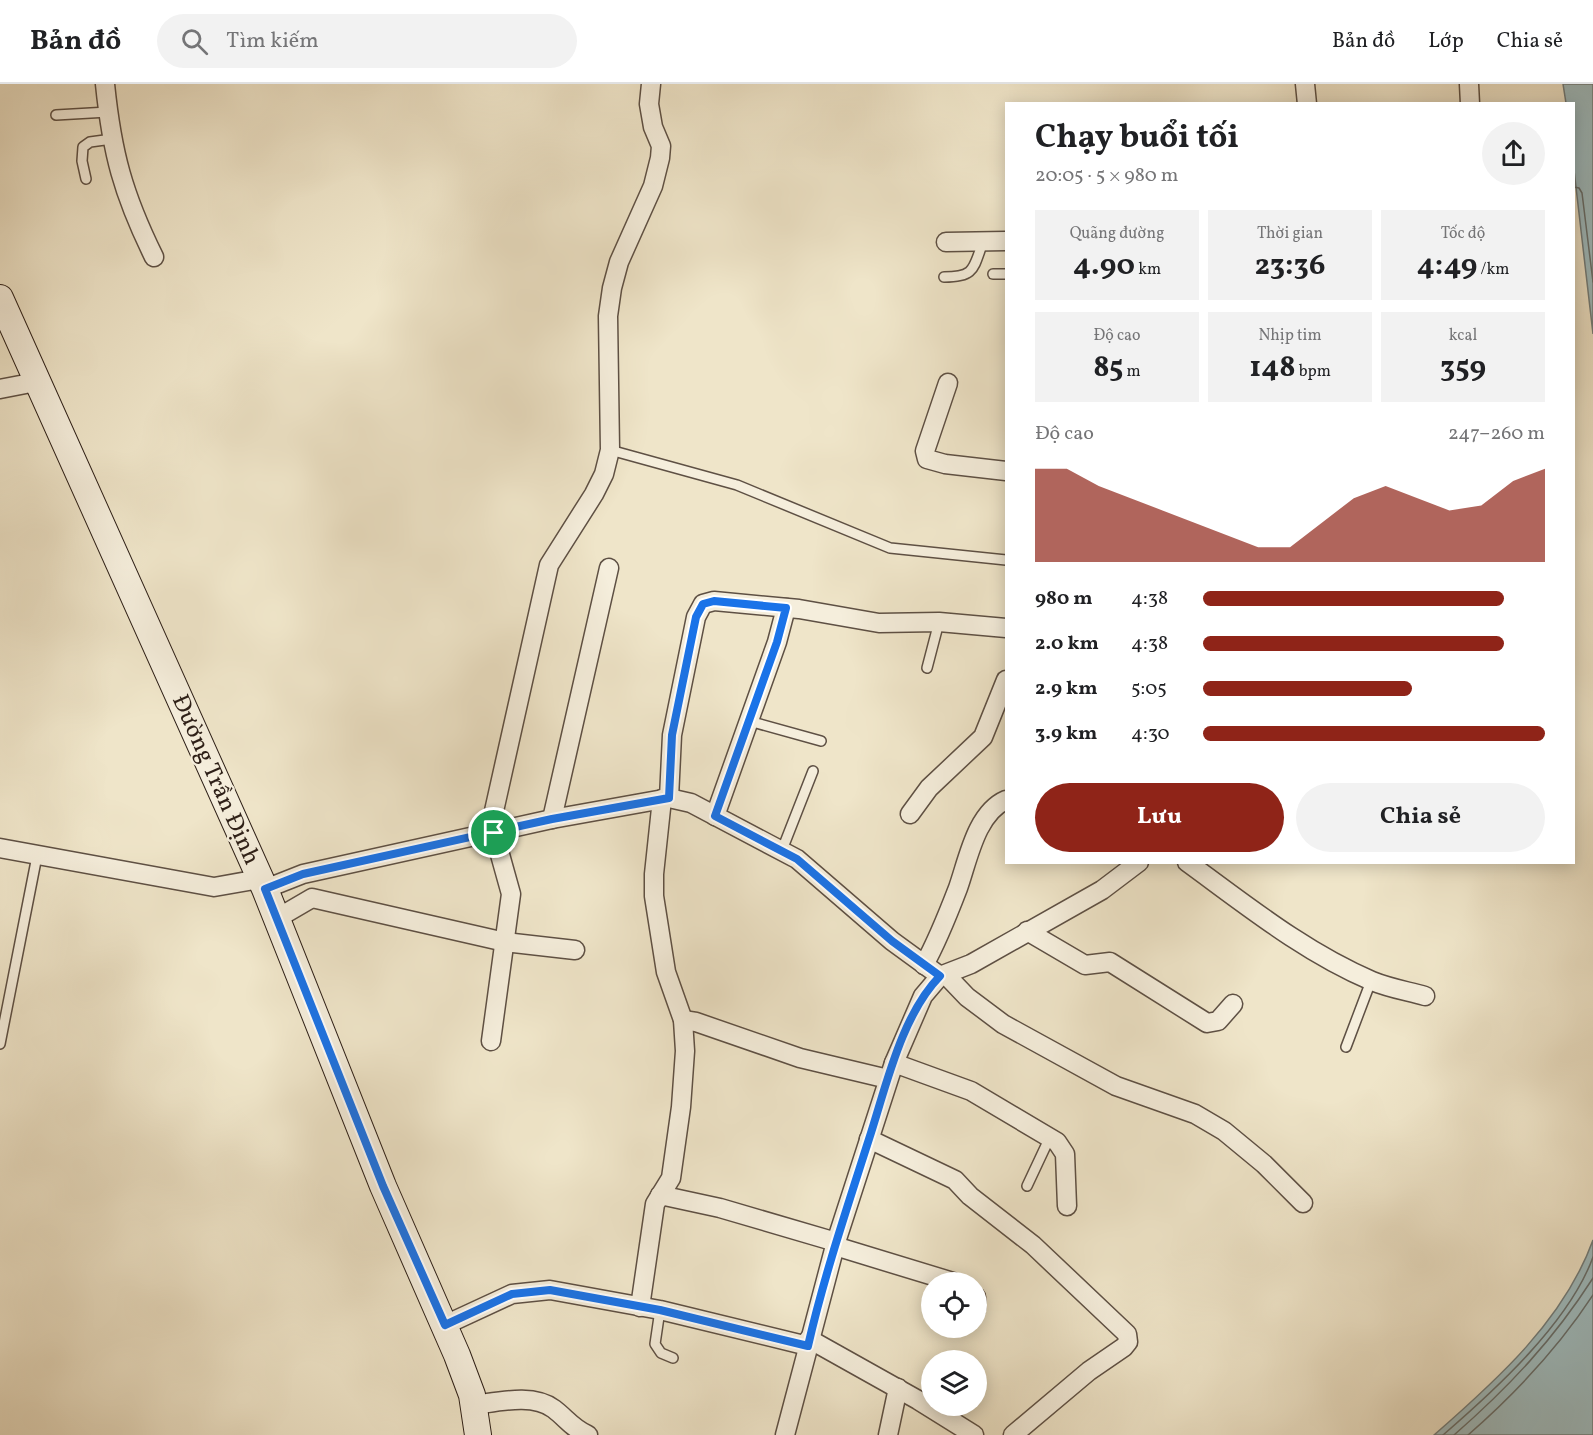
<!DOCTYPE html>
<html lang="vi">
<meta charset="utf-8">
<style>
:root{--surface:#fff;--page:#f2f2f2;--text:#202124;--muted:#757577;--line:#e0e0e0;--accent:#8f2418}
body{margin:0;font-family:Vollkorn,serif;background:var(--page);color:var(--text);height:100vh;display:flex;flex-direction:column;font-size:22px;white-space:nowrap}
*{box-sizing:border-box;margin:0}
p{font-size:20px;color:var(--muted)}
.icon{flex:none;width:33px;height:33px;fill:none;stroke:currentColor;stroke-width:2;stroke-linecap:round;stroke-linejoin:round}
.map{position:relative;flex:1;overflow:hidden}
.side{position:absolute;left:1005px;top:18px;width:570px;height:762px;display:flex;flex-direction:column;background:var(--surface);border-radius:0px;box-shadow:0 3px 15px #0003}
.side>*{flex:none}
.controls{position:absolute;left:921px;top:1188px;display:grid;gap:12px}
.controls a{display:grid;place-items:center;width:66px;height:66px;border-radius:50%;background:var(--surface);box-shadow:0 3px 15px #0003;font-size:30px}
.pin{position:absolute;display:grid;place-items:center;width:51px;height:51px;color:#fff;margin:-26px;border:3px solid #fff;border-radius:50%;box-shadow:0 2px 6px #0007}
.round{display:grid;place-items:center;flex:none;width:63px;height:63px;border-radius:32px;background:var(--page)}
.headline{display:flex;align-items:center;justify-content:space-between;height:102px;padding:0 30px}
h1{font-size:33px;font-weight:700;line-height:45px}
.figures{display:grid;grid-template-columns:repeat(3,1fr);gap:9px;height:102px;padding:6px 30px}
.figures div{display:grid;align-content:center;border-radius:0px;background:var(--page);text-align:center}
.figures b{font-size:30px;font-weight:700}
.figures small{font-size:16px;font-weight:400}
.figures p{font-size:16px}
.chart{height:168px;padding:12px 30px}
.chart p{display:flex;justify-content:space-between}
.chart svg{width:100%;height:108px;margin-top:6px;fill:var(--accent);opacity:.7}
.primary-button{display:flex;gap:12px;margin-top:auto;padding:12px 30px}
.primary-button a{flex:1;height:69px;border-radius:36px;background:var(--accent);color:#fff;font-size:24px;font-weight:700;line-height:69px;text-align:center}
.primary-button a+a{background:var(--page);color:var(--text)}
ul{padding:0 30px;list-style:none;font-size:20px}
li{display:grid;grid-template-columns:96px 72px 1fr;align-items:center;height:45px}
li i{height:15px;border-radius:8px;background:var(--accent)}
header{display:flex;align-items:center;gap:36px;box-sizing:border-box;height:84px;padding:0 30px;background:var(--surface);border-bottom:2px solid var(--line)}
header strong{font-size:28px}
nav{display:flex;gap:33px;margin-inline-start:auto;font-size:21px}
.search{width:420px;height:54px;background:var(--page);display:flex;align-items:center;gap:15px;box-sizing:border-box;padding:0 21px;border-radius:33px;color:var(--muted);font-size:22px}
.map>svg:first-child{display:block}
</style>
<header>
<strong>Bản đồ</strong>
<div class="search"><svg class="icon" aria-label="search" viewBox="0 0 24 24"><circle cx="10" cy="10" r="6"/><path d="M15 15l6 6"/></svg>Tìm kiếm</div>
<nav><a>Bản đồ</a><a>Lớp</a><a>Chia sẻ</a></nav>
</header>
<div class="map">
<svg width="1593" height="1351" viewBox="0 0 1593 1351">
<rect width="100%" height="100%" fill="#efe5c9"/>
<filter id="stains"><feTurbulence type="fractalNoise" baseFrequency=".00333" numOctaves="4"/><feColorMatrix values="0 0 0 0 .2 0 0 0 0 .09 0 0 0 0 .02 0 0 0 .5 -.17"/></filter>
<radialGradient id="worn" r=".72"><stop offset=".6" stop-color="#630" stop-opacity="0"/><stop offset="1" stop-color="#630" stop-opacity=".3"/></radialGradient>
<g fill="#9ebcc0" stroke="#717d7c" stroke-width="1.5">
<path d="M1563 0H1593V250L1574 86V20L1566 19Z"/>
<path d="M1593 1156V1351H1434C1497 1296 1564 1236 1593 1156Z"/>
</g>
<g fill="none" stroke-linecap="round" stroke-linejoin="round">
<g stroke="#666e6c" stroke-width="1.5">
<path d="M1574 103 1579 104 1582 109 1593 198"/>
<path d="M1443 1351C1495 1306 1569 1239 1593 1173"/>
<path d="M1454 1351C1509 1303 1554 1255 1593 1194"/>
<path d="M1468 1351C1515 1310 1559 1263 1593 1211"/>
</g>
<g stroke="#5e5044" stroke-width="12">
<g id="lane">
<path d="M56 31 108 28"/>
<path d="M86 95 82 77 83 63 90 58 112 55"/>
<path d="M993 190H1006"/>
<path d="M944 193C975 193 973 185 983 158"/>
<path d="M610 366 737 401 890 464 1006 476"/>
<path d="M927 584 939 538"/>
<path d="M749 637 821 657"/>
<path d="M782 766 813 687"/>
<path d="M0 960 37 772"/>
<path d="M1346 963 1371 897"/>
<path d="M1027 1102 1050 1053"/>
<path d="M660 1226 655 1260 661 1269 673 1274"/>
</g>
</g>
<g stroke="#5e5044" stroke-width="21">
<g id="street">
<path d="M105 0C112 69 123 110 154 173"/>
<path d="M1305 0 1307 20"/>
<path d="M1469 0 1470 20"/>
<path d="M946 158 1006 157"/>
<path d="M948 299 925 367 927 375 945 380 1006 387"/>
<path d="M0 305 36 298"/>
<path d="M669 714 672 651 696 533 703 520 714 517 799 525 879 539 939 538 1006 544"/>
<path d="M910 730 929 704 983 653 1006 596"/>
<path d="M715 732 777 558 786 524"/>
<path d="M552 735 609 484"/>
<path d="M0 764 214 803 259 795"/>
<path d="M1187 778C1246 821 1304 868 1372 897 1389 904 1407 907 1425 912"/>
<path d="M265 805 303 790 552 735 669 714 691 719 797 775 892 857 940 892"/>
<path d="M276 835 312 814 505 858 575 866"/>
<path d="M1027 847 1085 881 1110 878 1207 939 1218 937 1233 920"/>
<path d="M924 881C938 856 948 830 958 804 968 776 976 729 1006 716"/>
<path d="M946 891 967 913 1003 940 1116 1002 1195 1030 1224 1047 1264 1080 1303 1119"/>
<path d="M683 936 696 938 800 974 888 995"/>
<path d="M491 957 511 810 494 749V727L549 481 594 410 604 390 610 366 608 232 612 204 619 178 653 102 660 74 661 62 653 43 649 20 651 0"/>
<path d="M894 979 971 1007 1057 1058 1065 1070 1067 1122"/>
<path d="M869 1055 955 1096 970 1112 1033 1161 1127 1250 1128 1258 1124 1263 1089 1287 1013 1351"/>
<path d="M660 1111 720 1124 836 1158"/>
<path d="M835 1162 953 1198"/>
<path d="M976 1213V1225"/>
<path d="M640 1223 655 1120 671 1094 681 1023 685 967 683 936 666 888 654 812V790L662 715"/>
<path d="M445 1241 512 1210 550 1206 660 1226 808 1262"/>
<path d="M809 1255 918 1316 974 1351"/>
<path d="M474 1321C498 1318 533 1309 554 1325 566 1334 573 1345 588 1351"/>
<path d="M785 1351 836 1158 894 979 923 912 940 892 971 880 1102 806 1139 778"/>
<path d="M888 1351 898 1304"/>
</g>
</g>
<g stroke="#2d1f17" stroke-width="28">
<path id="secondary" d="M0 214 265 805 383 1102 457 1271 472 1311 478 1351"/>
</g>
<use href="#lane" stroke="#f5eedc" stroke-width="9"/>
<use href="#street" stroke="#f5eedc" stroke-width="18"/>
<use href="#secondary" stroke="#f5eedc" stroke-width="26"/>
</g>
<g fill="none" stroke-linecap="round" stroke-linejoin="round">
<g stroke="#fff" stroke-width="12">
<path id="route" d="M714 517 786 524 777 558 715 732 797 775 892 857 940 892C901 932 886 1003 869 1055 847 1124 824 1192 808 1262L660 1226 550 1206 512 1210 445 1241 383 1102 265 805 303 790 552 735 669 714 672 651 696 533 703 520Z"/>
</g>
<use href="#route" stroke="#1a73e8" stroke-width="8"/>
</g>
<g text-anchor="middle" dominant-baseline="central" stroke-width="4.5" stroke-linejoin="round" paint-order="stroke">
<g font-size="24" fill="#2d1f17" stroke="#f5eedc">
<text transform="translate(215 696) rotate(66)">Đường Trần Định</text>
</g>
</g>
<rect width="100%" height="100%" filter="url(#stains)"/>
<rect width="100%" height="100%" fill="url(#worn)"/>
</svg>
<div class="controls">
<a><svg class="icon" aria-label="locate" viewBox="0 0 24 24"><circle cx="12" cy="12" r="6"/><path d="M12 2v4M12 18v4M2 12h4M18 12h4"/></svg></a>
<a><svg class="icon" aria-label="layers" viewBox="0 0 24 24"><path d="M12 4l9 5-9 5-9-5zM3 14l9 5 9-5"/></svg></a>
</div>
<div class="pin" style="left:494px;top:749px;background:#1e9e55"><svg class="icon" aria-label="arrive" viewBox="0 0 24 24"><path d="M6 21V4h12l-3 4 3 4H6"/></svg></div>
<section class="side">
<div class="headline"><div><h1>Chạy buổi tối</h1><p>20:05 · 5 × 980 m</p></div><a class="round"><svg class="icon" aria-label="share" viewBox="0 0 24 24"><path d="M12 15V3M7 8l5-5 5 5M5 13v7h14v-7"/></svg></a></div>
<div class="figures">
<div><p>Quãng đường</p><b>4.90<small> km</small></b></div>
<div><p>Thời gian</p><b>23:36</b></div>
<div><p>Tốc độ</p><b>4:49<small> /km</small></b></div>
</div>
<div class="figures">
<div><p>Độ cao</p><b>85<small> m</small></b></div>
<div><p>Nhịp tim</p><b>148<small> bpm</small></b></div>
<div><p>kcal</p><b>359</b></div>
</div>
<div class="chart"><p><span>Độ cao</span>247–260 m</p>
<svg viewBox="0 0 160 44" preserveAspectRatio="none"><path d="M0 44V6L10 6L20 13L30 18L40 23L50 28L60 33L70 38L80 38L90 28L100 18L110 13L120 18L130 23L140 21L150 11L160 6V44z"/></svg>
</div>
<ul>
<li><b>980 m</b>4:38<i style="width:88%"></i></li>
<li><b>2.0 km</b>4:38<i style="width:88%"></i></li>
<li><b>2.9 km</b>5:05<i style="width:61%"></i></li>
<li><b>3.9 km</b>4:30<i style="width:100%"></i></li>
</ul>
<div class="primary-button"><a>Lưu</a><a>Chia sẻ</a></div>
</section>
</div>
